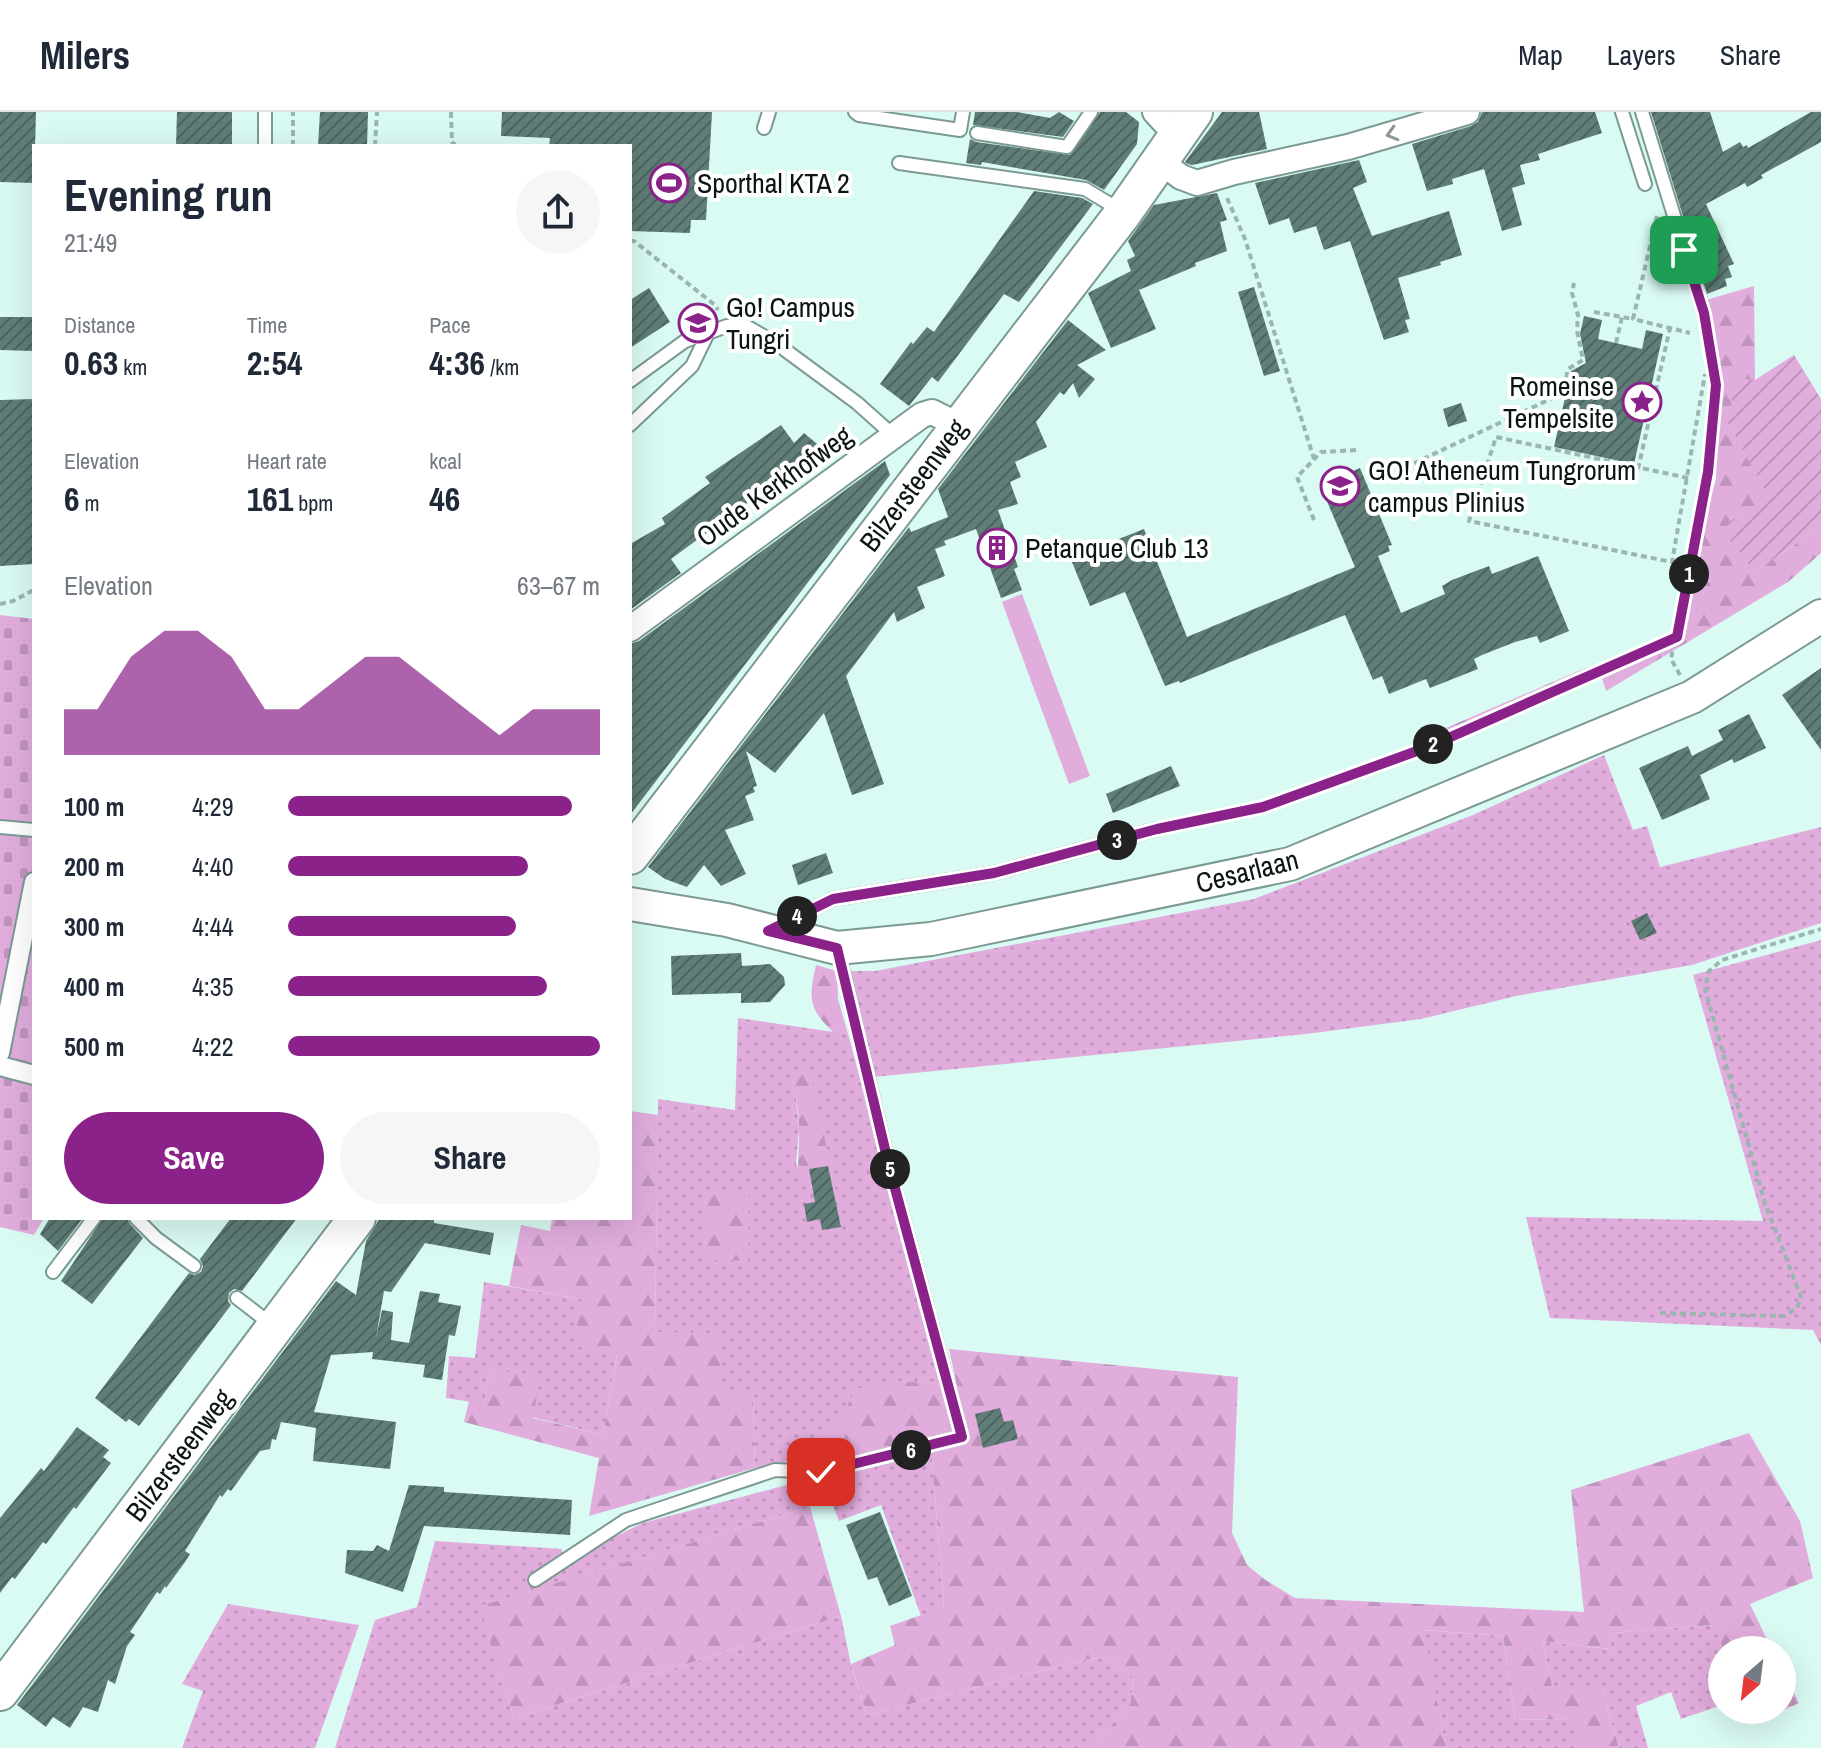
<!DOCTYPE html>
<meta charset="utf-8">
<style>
:root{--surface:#fff;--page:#f6f6f7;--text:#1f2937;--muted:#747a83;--line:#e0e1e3;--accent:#8a2289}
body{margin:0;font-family:"Archivo Narrow",sans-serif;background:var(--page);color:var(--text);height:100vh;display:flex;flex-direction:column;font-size:30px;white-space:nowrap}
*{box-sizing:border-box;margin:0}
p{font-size:26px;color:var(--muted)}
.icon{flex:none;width:44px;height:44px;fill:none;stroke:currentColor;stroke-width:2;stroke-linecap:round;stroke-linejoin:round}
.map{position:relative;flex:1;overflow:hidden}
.panel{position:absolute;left:32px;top:32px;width:600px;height:1076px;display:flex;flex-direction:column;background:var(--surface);border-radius:0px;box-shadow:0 8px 32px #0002}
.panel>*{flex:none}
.needle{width:52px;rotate:208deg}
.buttons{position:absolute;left:1708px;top:1524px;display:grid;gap:16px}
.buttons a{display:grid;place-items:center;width:88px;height:88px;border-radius:50%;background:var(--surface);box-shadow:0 8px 32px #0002;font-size:40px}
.pin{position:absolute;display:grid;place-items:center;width:68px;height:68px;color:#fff;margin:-34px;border-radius:16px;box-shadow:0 4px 12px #0006}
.km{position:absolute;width:40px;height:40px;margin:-20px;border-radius:50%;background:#222;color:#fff;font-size:22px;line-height:40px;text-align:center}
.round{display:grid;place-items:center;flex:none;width:84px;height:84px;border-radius:42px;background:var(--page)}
.overview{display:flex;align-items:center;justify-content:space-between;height:136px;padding:0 32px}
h1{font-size:44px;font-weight:700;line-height:60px}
.stats{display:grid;grid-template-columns:repeat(3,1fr);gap:12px;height:136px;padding:8px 32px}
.stats div{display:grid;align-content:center}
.stats b{font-size:34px;font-weight:700}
.stats small{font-size:22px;font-weight:400}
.stats p{font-size:22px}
.chart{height:224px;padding:16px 32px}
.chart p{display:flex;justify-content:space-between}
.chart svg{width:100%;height:144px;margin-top:8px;fill:var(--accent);opacity:.7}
.cta{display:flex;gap:16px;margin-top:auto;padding:16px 32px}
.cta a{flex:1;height:92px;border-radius:48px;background:var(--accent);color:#fff;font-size:32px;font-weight:700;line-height:92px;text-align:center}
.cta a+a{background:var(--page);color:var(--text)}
ul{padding:0 32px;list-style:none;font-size:26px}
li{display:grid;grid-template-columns:128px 96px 1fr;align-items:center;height:60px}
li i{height:20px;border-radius:10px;background:var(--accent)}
header{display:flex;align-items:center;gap:48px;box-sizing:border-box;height:112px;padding:0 40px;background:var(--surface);border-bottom:2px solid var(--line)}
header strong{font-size:38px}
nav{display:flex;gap:44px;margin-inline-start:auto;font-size:28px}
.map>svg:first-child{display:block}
</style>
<header>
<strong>Milers</strong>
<nav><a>Map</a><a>Layers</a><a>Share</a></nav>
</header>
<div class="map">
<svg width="1821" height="1636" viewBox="0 0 1821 1636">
<defs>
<pattern id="grass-dots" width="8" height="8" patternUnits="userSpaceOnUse" patternTransform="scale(2)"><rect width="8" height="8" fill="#e1addd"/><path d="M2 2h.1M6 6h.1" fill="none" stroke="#c094bd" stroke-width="1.8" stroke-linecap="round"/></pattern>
<pattern id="forest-firs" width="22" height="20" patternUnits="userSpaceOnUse" patternTransform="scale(2)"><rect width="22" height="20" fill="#e1addd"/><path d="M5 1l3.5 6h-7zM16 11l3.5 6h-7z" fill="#c094bd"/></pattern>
<pattern id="cemetery-stones" width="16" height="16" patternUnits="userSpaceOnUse" patternTransform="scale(2)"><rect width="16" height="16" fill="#e1addd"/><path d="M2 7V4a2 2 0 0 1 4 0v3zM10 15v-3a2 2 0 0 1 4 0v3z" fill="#c094bd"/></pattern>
<pattern id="garden-furrows" width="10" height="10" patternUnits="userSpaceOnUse" patternTransform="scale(2)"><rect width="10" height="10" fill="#e1addd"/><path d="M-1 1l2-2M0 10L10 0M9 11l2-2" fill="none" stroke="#c094bd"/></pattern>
<pattern id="building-hatch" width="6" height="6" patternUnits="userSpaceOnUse" patternTransform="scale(2)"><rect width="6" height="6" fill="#607d78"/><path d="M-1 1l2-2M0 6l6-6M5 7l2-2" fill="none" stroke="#4d6561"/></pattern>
</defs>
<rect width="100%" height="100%" fill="#dafaf4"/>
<g fill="url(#grass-dots)" fill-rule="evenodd">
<path d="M1604 643 1633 718 1647 714 1660 755 1821 715V811L1692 853 1516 884 1421 907 1306 922 874 965 847 859H875L1254 787 1473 703Z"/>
<path d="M1821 828V1233L1813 1218 1550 1206 1526 1105 1763 1109 1693 863Z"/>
<path d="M738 906 848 922 942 1273 901 1269 817 1324V1343L755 1356 753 1282 722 1283 655 1220 658 987 735 998ZM794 965 812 1076 796 1052 799 1017Z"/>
<path d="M484 1170 581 1187 617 1242 603 1323 532 1305 539 1266 490 1257 484 1292 446 1286 449 1244 475 1246Z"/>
<path d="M931 1332 944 1496 921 1504 881 1393 839 1409 818 1356Z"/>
<path d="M802 1369 810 1395 481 1494 514 1606 841 1504 851 1553 867 1603 1088 1547 1109 1546 1134 1566 1130 1592 1091 1636H335L375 1508 417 1495 435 1429 562 1437 563 1450 643 1411Z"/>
<path d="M228 1492 359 1513 315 1636H182L203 1579 182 1572Z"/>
<path d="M1714 1513 1724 1538H1722V1593L1681 1607 1671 1580 1636 1594 1648 1636H1619L1602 1578H1553L1542 1529 1610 1537 1611 1521Z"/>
<path d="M1423 1518 1503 1524 1515 1607 1576 1608 1580 1636H1446Z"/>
</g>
<g fill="url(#forest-firs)">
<path d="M1754 174 1755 268 1728 311 1770 385 1728 410 1755 460 1821 414V441L1788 470 1606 579 1601 563 1444 634 1439 619 1576 560 1673 523 1716 367 1718 270 1714 217 1706 188Z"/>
<path d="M816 853 837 859 838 887 848 922 834 921C809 897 808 887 816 853Z"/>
<path d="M810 961 813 971 837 1085C787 1068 800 1060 799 1017 799 999 795 982 793 965Z"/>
<path d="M630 999 658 1003 655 1220 722 1221V1282H753L755 1356 589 1404 599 1346 464 1310 469 1289 484 1291 490 1256 540 1266 533 1306 603 1323 617 1242 574 1234 581 1187 509 1174 521 1113 550 1119 552 1106H630Z"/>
<path d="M706 1080H749L748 1149 705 1148Z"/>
<path d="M949 1237 1238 1265 1232 1421 1247 1453 1264 1467 1295 1486 1584 1500 1571 1378 1749 1321 1800 1409 1813 1466 1750 1492 1772 1538H1724L1713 1513 1612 1521 1611 1537 1542 1529 1553 1578H1602L1619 1636H1580L1575 1608 1515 1607 1503 1524 1424 1518 1446 1636H1091L1130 1592 1134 1566 1109 1546 1088 1547 867 1603 851 1552 895 1533 890 1514 944 1495 931 1333 818 1356 817 1324 844 1304 854 1277 901 1269 957 1274Z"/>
<path d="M810 1395 841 1504 514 1606 480 1494Z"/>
<path d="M1782 1557 1799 1591 1756 1611 1750 1598H1782Z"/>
</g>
<path fill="url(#cemetery-stones)" d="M0 503 34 507V1106H44L34 1123 0 1115Z"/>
<path fill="#e1addd" d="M1022 482 1090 664 1069 672 1002 490Z"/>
<path fill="url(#garden-furrows)" d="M1794 243 1821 287V414L1755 460 1727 424 1728 410 1769 385 1728 311 1736 266 1755 268Z"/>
<g fill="url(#building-hatch)">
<path d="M0 0H36L34 71 0 70Z"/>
<path d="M177 0H232V34H176Z"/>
<path d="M320 0H368L367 34H318Z"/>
<path d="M502 0H712L706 108H691L690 121 630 119V34H549L550 26 501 24Z"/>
<path d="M975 0H1017L1050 6 1059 0 1074 9 1063 25 973 13Z"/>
<path d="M1100 0H1126L1139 10 1137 32 1104 78 1086 68 982 50 981 53 966 51 970 27 976 30 1070 43Z"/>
<path d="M1222 0H1259L1267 37 1192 53 1188 52 1185 50Z"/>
<path d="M1482 0H1595L1602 21 1538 42 1540 48 1520 53 1525 72 1512 76 1522 113 1502 119 1484 57 1452 67 1453 72 1427 79 1412 32 1471 14 1478 10Z"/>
<path d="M1651 0H1710L1723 40 1740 30 1743 35 1747 33 1748 36 1811 0H1821V30L1761 63 1763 66 1747 75 1745 71 1706 92 1734 152 1728 154 1732 165 1725 167 1727 174 1707 182Z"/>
<path d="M1359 48 1367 70 1353 76 1372 124 1449 99 1462 143 1440 150 1441 153 1398 166 1410 207 1405 208 1409 220 1384 228 1350 129 1324 138 1316 114 1294 121 1289 106 1269 113 1255 71Z"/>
<path d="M1034 79 1082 86 1093 92 1019 190 1004 182 938 270 932 265 909 294 880 272 911 230 913 232 927 215 934 220Z"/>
<path d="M1217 81 1227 108 1220 110 1227 139 1195 151 1196 154 1139 178 1156 217 1111 236 1088 181 1131 159 1127 148 1135 144 1128 129 1154 93Z"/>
<path d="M1254 175 1280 259 1264 264 1238 180Z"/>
<path d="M649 176 670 210 630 236V188Z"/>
<path d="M1584 204 1602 208 1598 227 1642 237 1646 218 1663 222 1634 352 1554 335 1571 259 1586 251 1580 222Z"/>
<path d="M0 205H34V239L0 238Z"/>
<path d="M1068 208 1106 238 1077 253 1095 267 1079 286 1073 271 1064 283 1060 280 1036 310 1047 335 1015 350 1021 365 1010 370 1018 392 998 398 1018 455 1014 457 1022 478 1001 486 976 417 944 429 946 433 935 437 945 464 917 475 925 496 897 510 894 500 846 564 884 672 852 683 824 601 775 661 746 639 757 674 753 675 755 680 745 684 754 708 725 718 746 762 721 774 704 753 687 775 665 767 648 755 909 415 911 420 948 405 938 377Z"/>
<path d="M34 287V452L0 454V288Z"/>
<path d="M1461 291 1467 309 1448 315 1443 297Z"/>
<path d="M781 313 794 331 804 321 822 336 671 447 681 461 630 498V432L665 412 662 406 710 371 705 365Z"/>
<path d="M885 349 890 363 630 703V532L639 529Z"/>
<path d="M1360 356 1392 433 1388 434 1390 439 1378 444 1401 501 1445 482 1442 474 1452 468 1489 454 1492 462 1538 444 1569 519 1540 531 1537 524 1515 530 1482 543 1474 547 1478 557 1430 576 1426 567 1389 582 1382 564 1373 568 1345 503 1180 571 1179 569 1165 574 1125 480 1090 494 1067 438 1088 428 1091 438 1144 417 1187 525 1355 455 1320 373Z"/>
<path d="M1821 556V638L1782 583Z"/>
<path d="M1749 602 1766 636 1734 651 1732 647 1700 663 1710 687 1662 708 1639 656 1688 634 1692 644 1723 628 1718 618Z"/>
<path d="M1171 654 1180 674 1113 701 1106 682Z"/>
<path d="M826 741 833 761 798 773 792 753Z"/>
<path d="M1647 801 1657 821 1640 828 1631 809Z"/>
<path d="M741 841 742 854 770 852 784 865 785 873 770 890 741 891V881L672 883 671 844Z"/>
<path d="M828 1054 841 1115 822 1118 820 1107 807 1110 804 1092 815 1090 809 1057Z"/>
<path d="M50 1106H83L58 1139 40 1122Z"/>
<path d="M103 1106H127L130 1112 143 1126 92 1192 61 1169Z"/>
<path d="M231 1106H297L242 1179 234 1177 229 1181 228 1189 231 1193 139 1314 129 1307 126 1310 95 1286 189 1161 194 1163 201 1160 203 1154 200 1147Z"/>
<path d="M380 1106H434V1111L494 1121 490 1143 425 1131 391 1180 384 1179 376 1226 382 1198 393 1200 391 1228 409 1231 420 1179 440 1182 438 1190 461 1194 455 1224 449 1223 442 1268 423 1265 425 1253 372 1247 373 1240 331 1243 314 1300 396 1310 390 1357 313 1349 316 1316 281 1310 276 1328 272 1327 270 1337 260 1339 231 1379 228 1377 222 1385 220 1383 185 1439 190 1442 185 1450 166 1476 165 1474 160 1482 157 1480 130 1520 135 1523 127 1534 115 1572 108 1568 98 1600 83 1595 70 1616 53 1605 46 1615 17 1593 336 1169 356 1183 366 1129Z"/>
<path d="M1000 1296 1004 1310 1013 1308 1018 1327 983 1336 975 1302Z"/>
<path d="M77 1315 109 1338 103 1345 111 1351 76 1397 74 1395 46 1432 43 1430 15 1467 12 1465 0 1481V1406L41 1356 44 1359Z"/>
<path d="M409 1373 444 1375V1380L572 1388 570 1423 424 1414 403 1480 345 1461 347 1438 373 1439 377 1433 389 1439Z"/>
<path d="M880 1400 912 1484 889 1494 877 1465 868 1468 846 1413Z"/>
</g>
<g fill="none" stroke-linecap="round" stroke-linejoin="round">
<g stroke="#7c9a94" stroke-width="16">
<g id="service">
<path d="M855 0 859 3 960 18 963 0"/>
<path d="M1622 0 1645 72"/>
<path d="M1642 0 1704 201"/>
<path d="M764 16 769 0"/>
<path d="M977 21 1067 35 1091 0"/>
<path d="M265 34V0"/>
<path d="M899 51 1085 77 1120 98"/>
<path d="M630 269 685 229 727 214H746L777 232 857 291 894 324"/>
<path d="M630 313 692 254 708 221"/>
<path d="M0 715 34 718"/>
<path d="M778 814 833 787 994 761 1157 717"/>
<path d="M136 1106 156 1126 194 1154"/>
<path d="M53 1160 94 1106"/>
<path d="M237 1186 272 1213"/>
<path d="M535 1468 626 1408 775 1358 821 1360 962 1325 889 1054 838 839"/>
</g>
</g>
<g stroke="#7c9a94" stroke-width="22">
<g id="pedestrian">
<path d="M0 941 34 770"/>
<path d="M0 954 34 963"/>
</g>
</g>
<g stroke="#7c9a94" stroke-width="28">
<g id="minor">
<path d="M1155 0 1178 25"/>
<path d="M1161 50 1181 65 1197 71 1234 60 1348 35 1467 0"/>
<path d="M630 517 922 303 932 300 958 313"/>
</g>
</g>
<g stroke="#7c9a94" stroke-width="36">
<path id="tertiary" d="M630 792 727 808 837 836 931 827 1290 752 1692 585 1821 504"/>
</g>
<g stroke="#7c9a94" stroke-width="40">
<g id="secondary">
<path d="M630 744 1124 100 1194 0"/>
<path d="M0 1580 357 1106"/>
</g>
</g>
<g stroke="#9bb5b0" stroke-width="4" stroke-dasharray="6 4" stroke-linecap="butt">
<path d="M451 0 452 30 456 34"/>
<path d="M293 34V0"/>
<path d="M375 34 377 0"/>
<path d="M1227 86 1245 127 1314 347"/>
<path d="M1657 104 1633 207 1690 221"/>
<path d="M630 129H634L715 193 718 198"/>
<path d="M1594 200 1633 207"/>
<path d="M1616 231 1622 205"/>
<path d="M1638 357 1670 216"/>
<path d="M1387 364 1563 281 1568 257 1583 248 1577 219 1578 203 1572 181 1574 171"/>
<path d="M1688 366 1496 325 1469 409 1672 450 1705 262"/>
<path d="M1314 408 1297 365 1321 340 1357 338"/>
<path d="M0 492 13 489 34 478"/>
<path d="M1680 563 1671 547 1708 360 1716 273 1706 215"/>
<path d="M1171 714 1263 695 1428 635 1677 525"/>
<path d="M1660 1201 1785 1204 1797 1196 1801 1185 1765 1091 1705 877 1709 859 1722 848 1821 817"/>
</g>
<use href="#service" stroke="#fff" stroke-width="12"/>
<use href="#pedestrian" stroke="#fff" stroke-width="18"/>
<use href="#minor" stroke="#fff" stroke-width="24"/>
<use href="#tertiary" stroke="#fff" stroke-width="32"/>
<use href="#secondary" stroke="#fff" stroke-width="36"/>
</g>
<defs><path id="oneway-chevron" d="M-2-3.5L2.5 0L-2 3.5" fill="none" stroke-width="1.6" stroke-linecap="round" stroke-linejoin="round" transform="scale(2)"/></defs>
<use stroke="#919695" href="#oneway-chevron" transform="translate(1392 22) rotate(164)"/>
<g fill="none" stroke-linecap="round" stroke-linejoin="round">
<g stroke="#fff" stroke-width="16">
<path id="route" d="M821 1360 962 1325 889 1054 837 836 768 819 833 787 994 761 1157 717 1263 695 1428 635 1677 525 1708 360 1716 273 1704 201 1684 138"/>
</g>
<use href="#route" stroke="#8a2289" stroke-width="10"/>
</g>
<defs>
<g id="stadium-ring" transform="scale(2)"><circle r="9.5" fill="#fff" stroke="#8a2289" stroke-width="1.5"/><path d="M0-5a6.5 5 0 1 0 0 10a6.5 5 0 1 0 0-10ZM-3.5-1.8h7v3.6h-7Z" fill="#8a2289"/></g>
<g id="school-ring" transform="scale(2)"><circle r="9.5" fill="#fff" stroke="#8a2289" stroke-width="1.5"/><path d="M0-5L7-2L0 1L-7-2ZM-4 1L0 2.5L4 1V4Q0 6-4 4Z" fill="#8a2289"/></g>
<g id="sight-ring" transform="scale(2)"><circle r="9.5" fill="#fff" stroke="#8a2289" stroke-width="1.5"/><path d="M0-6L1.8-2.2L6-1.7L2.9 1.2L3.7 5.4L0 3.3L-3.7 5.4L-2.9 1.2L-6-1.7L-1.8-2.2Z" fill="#8a2289"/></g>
<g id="building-ring" transform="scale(2)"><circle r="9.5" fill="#fff" stroke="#8a2289" stroke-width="1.5"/><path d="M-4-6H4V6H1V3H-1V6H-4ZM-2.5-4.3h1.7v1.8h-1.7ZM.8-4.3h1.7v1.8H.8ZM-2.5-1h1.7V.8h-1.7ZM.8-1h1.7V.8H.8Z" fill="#8a2289"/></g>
</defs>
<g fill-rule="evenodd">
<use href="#stadium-ring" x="669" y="71"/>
<use href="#school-ring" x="698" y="211"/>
<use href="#sight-ring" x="1642" y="290"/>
<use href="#school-ring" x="1340" y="374"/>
<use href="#building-ring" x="997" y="436"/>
</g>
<g text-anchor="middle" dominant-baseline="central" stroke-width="8" stroke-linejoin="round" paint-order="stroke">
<g font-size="28" fill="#0b1614" stroke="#fff" text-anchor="start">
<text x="697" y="71">Sporthal KTA 2</text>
<text x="726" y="195">Go! Campus<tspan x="726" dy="32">Tungri</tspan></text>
<text x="1614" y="274" text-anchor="end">Romeinse<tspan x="1614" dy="32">Tempelsite</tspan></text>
<text x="1368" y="358">GO! Atheneum Tungrorum<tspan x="1368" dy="32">campus Plinius</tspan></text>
<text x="1025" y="436">Petanque Club 13</text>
</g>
<g font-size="28" fill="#0b1614" stroke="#fff">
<text transform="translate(913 373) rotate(-53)">Bilzersteenweg</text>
<text transform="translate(774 374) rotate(-36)">Oude Kerkhofweg</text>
<text transform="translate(1247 759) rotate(-14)">Cesarlaan</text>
<text transform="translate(179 1343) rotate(-53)">Bilzersteenweg</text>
</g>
</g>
</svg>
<div class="buttons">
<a><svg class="needle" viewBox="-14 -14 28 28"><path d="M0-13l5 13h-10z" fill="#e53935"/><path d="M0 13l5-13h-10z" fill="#747a83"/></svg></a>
</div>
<div class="pin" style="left:1684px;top:138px;background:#1e9e55"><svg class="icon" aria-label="arrive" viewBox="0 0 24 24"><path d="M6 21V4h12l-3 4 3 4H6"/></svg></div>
<div class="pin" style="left:821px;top:1360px;background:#d93025"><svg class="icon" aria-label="check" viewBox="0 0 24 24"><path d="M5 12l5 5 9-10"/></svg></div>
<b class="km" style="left:1689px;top:462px">1</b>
<b class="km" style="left:1433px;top:632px">2</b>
<b class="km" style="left:1117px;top:728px">3</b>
<b class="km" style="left:797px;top:804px">4</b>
<b class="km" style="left:890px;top:1057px">5</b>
<b class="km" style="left:911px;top:1338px">6</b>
<section class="panel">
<div class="overview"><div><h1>Evening run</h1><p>21:49</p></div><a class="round"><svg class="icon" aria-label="share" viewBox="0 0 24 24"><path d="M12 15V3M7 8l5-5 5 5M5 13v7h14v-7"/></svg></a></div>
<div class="stats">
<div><p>Distance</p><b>0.63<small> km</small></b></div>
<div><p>Time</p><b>2:54</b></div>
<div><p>Pace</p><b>4:36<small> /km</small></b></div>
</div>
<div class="stats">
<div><p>Elevation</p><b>6<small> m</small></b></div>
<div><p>Heart rate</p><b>161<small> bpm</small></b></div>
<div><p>kcal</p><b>46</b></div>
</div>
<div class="chart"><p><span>Elevation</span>63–67 m</p>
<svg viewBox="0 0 160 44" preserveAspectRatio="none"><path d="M0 44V30L10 30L20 14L30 6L40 6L50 14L60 30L70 30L80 22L90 14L100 14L110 22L120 30L130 38L140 30L150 30L160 30V44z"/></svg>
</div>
<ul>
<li><b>100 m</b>4:29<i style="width:91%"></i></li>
<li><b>200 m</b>4:40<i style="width:77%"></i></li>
<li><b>300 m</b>4:44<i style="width:73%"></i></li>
<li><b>400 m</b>4:35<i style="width:83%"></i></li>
<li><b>500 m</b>4:22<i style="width:100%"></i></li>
</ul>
<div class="cta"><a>Save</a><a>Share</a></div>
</section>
</div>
